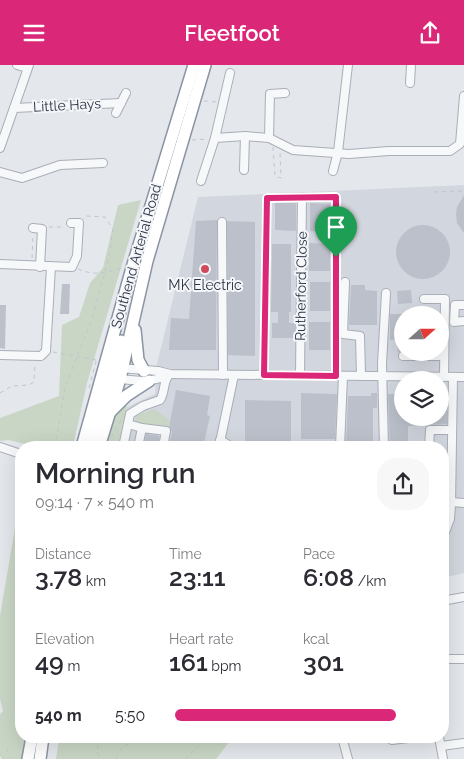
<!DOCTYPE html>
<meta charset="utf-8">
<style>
:root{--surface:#fff;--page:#f7f7f7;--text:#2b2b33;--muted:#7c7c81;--accent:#db2777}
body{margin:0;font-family:Raleway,sans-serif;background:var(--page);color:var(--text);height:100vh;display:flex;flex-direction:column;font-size:19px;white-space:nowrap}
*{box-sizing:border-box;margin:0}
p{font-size:16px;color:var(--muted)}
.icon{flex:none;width:28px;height:28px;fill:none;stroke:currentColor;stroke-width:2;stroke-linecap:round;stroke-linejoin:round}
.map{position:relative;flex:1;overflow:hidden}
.side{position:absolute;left:15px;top:376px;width:434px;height:302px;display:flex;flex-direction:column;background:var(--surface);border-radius:20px;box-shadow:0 5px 20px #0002}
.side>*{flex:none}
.needle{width:32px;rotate:69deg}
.fabs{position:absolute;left:394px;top:241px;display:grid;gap:10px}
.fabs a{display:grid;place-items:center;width:55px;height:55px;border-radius:50%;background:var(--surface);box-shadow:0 5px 20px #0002;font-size:25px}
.pin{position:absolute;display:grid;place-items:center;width:42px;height:42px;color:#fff;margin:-51px -21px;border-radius:50% 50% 50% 0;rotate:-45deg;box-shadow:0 0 5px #0007}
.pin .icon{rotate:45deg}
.round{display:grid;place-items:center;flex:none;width:52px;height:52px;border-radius:20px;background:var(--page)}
.summary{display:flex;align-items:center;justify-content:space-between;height:85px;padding:0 20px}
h1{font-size:28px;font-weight:600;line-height:38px}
.stats{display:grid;grid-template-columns:repeat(3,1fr);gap:8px;height:85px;padding:5px 20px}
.stats div{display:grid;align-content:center}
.stats b{font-size:25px;font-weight:600}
.stats small{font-size:14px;font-weight:400}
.stats p{font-size:14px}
ul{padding:0 20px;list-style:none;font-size:16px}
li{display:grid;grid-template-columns:80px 60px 1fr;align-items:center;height:38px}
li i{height:12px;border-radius:6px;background:var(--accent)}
header{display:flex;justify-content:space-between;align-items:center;height:65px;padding:0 20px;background:var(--accent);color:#fff;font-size:22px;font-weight:600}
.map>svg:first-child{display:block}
</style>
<header><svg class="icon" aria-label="menu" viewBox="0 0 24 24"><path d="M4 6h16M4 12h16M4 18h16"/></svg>Fleetfoot<svg class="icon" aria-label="share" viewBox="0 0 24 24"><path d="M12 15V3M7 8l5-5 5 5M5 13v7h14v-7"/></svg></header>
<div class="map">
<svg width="464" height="694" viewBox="0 0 464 694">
<rect width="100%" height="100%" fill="#e4e7ec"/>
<path fill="#d2d6de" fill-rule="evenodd" d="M464 120V508L443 513 442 382H118L127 342 155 329 157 299 198 132ZM402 250H440V288H402ZM402 315H440V352H402Z"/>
<g fill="#c9d6c5">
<path d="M141 135 87 318 73 381 69 382H37L9 375 0 376V353L59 331 62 260 79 252 90 218 103 203 118 140Z"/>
<path d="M124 338 127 342 118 382H109C104 363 111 351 124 338Z"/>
<path d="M155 344 169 355 168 365 134 358 137 350Z"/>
<path d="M18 445H21V672L26 673 23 694H2L0 691V649L3 646 0 634V551Z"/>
<path d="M59 673V672L232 673 216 694H56Z"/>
</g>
<g fill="#bbc0ca">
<path d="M464 130V168L457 158 456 149 457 142Z"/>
<path d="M275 138H296V166L275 165Z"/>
<path d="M310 138 330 139V167L310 166Z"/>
<path d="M217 155 216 285H169L171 253 189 254 196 156Z"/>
<path d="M227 156 255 157V291L228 290Z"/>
<circle cx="423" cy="187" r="27"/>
<path d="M309 178 330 179V206H309Z"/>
<path d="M272 179H291V247H289V258H295V273H272V258H278V247H271Z"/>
<rect x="310" y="217" width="20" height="29"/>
<path d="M62 219H70L69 249H60Z"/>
<path d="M351 220H365V225L377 226V260H349Z"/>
<path d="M411 225 412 238 398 239 397 226Z"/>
<path d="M0 240H6L5 284 0 283Z"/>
<path d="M390 249H402V285L398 288 397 275H390Z"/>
<rect x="309" y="257" width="21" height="28"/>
<path d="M176 325 210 331 207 350 210 351 203 382H169L172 367 169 362Z"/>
<path d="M301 328 337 329 335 374H301Z"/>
<path d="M371 328H377V343H373V376H378V382H346L348 331H371Z"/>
<path d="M388 329H402V352H440V330H447V359L408 361V382H390Z"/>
<path d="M245 335 291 336V382H245Z"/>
<path d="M146 369 159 371 158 382H144Z"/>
</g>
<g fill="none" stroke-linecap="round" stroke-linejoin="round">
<g stroke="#a9aeb7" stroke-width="10">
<g id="minor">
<path d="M17 0 27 3"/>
<path d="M410 18 411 0"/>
<path d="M14 43 121 38"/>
<path d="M116 48 126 28"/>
<path d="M215 73 245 71"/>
<path d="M269 73 270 29 285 28"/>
<path d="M0 83 29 0"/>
<path d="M244 105 245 71 269 73 293 85 349 89 389 86H450L460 79 464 31"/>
<path d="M333 106 338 87 348 0"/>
<path d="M0 107 22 113 60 100 103 98"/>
<path d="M201 116 215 73 230 8"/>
<path d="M222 157 223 310"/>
<path d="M33 163 42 164 40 202"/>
<path d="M0 199 72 202 77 191 79 158H71"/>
<path d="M345 217 343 269 360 271 361 311"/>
<path d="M424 234H445L444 312"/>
<path d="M464 240H455L454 257 464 256"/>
<path d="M0 290 41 291 46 286 51 202"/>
<path d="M403 291H444"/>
<path d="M119 303 158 306 170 309 464 312"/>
<path d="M264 310 267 133 336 132V311"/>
<path d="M300 310 302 132"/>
<path d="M116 313C134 316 152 318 168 310"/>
<path d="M128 359 142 363 138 382"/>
<path d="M142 363 166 366 163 382"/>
<path d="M220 375 232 382"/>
<path d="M0 382 21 389"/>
<path d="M123 382 130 349 143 341 160 335C166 326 162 316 170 309"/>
<path d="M219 382 234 310"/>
<path d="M340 382 343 311"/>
<path d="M384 382 382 299 386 228"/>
<path d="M429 382 430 365H452"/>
<path d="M451 437 464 438"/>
<path d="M445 467 450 454 451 440 453 312"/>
<path d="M442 536 464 532"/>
<path d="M442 594H464"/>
<path d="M342 672 348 694"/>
<path d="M387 672 392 675 416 672"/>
<path d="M439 672 443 694"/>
<path d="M441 681 464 678"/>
</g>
</g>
<g stroke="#8b94a3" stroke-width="14">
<g id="highway">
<path d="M135 265 138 295 144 306"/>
<path d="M111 346 126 331 149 316"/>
<path d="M82 382 132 203 194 0"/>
<path d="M90 382 121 276"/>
<path d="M99 382 120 314 147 196 205 0"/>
<path d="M28 694 32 672"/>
<path d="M40 694 43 672"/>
</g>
</g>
<g stroke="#c2c5cb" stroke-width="1" stroke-dasharray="4 4" stroke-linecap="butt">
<path d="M204 36 217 37"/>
<path d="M192 75 208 74"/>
<path d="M273 82 275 111 281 113 280 87"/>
<path d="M434 127 464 126"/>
<path d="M49 162H65"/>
<path d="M32 193 33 170"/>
<path d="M78 204C94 211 106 208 122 203"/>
<path d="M53 287 96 295"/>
<path d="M89 323 97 293"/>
<path d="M0 328 12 321 29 320 34 317 35 299"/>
<path d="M111 372 122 354"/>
<path d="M53 382 57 371 65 322 92 254 109 193 113 164 105 152 86 151 83 154"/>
<path d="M99 672 97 687 101 694"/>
<path d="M7 684 10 694"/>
<path d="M116 694C121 674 144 676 160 675L161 672"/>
<path d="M185 694 208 672"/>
</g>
<use href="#minor" stroke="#f7f8fa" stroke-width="8"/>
<use href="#highway" stroke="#fff" stroke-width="11"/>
</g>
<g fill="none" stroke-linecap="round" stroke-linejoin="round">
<g stroke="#fff" stroke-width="10">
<path id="route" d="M336 132V311L264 310 267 133Z"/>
</g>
<use href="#route" stroke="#db2777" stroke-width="6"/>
</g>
<circle fill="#d1495b" stroke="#f4f6f9" stroke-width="2" cx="205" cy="204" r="5"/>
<g text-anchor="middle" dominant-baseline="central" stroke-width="4" stroke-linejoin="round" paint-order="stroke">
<g font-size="14" fill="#2b3445" stroke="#f4f6f9">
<text transform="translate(67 40) rotate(-3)">Little Hays</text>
<text transform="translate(136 191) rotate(-74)">Southend Arterial Road</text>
<text transform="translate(301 221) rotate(-89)">Rutherford Close</text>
</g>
<g font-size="14" fill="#2b3445" stroke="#f4f6f9">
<text x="205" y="220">MK Electric</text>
</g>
</g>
</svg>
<div class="fabs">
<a><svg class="needle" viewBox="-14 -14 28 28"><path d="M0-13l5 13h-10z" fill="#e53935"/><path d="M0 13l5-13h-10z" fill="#7c7c81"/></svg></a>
<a><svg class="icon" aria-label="layers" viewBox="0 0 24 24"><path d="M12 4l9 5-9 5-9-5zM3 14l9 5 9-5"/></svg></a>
</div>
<div class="pin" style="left:336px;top:192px;background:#1e9e55"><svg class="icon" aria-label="arrive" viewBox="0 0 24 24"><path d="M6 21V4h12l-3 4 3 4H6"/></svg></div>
<section class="side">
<div class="summary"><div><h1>Morning run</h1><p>09:14 · 7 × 540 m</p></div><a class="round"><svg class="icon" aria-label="share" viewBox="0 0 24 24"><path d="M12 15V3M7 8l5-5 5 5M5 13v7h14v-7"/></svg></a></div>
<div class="stats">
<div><p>Distance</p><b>3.78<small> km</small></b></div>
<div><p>Time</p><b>23:11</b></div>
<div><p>Pace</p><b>6:08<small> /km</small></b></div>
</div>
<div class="stats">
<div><p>Elevation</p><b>49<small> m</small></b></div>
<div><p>Heart rate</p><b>161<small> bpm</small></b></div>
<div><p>kcal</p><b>301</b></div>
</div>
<ul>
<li><b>540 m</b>5:50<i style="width:87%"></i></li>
</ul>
</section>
</div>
